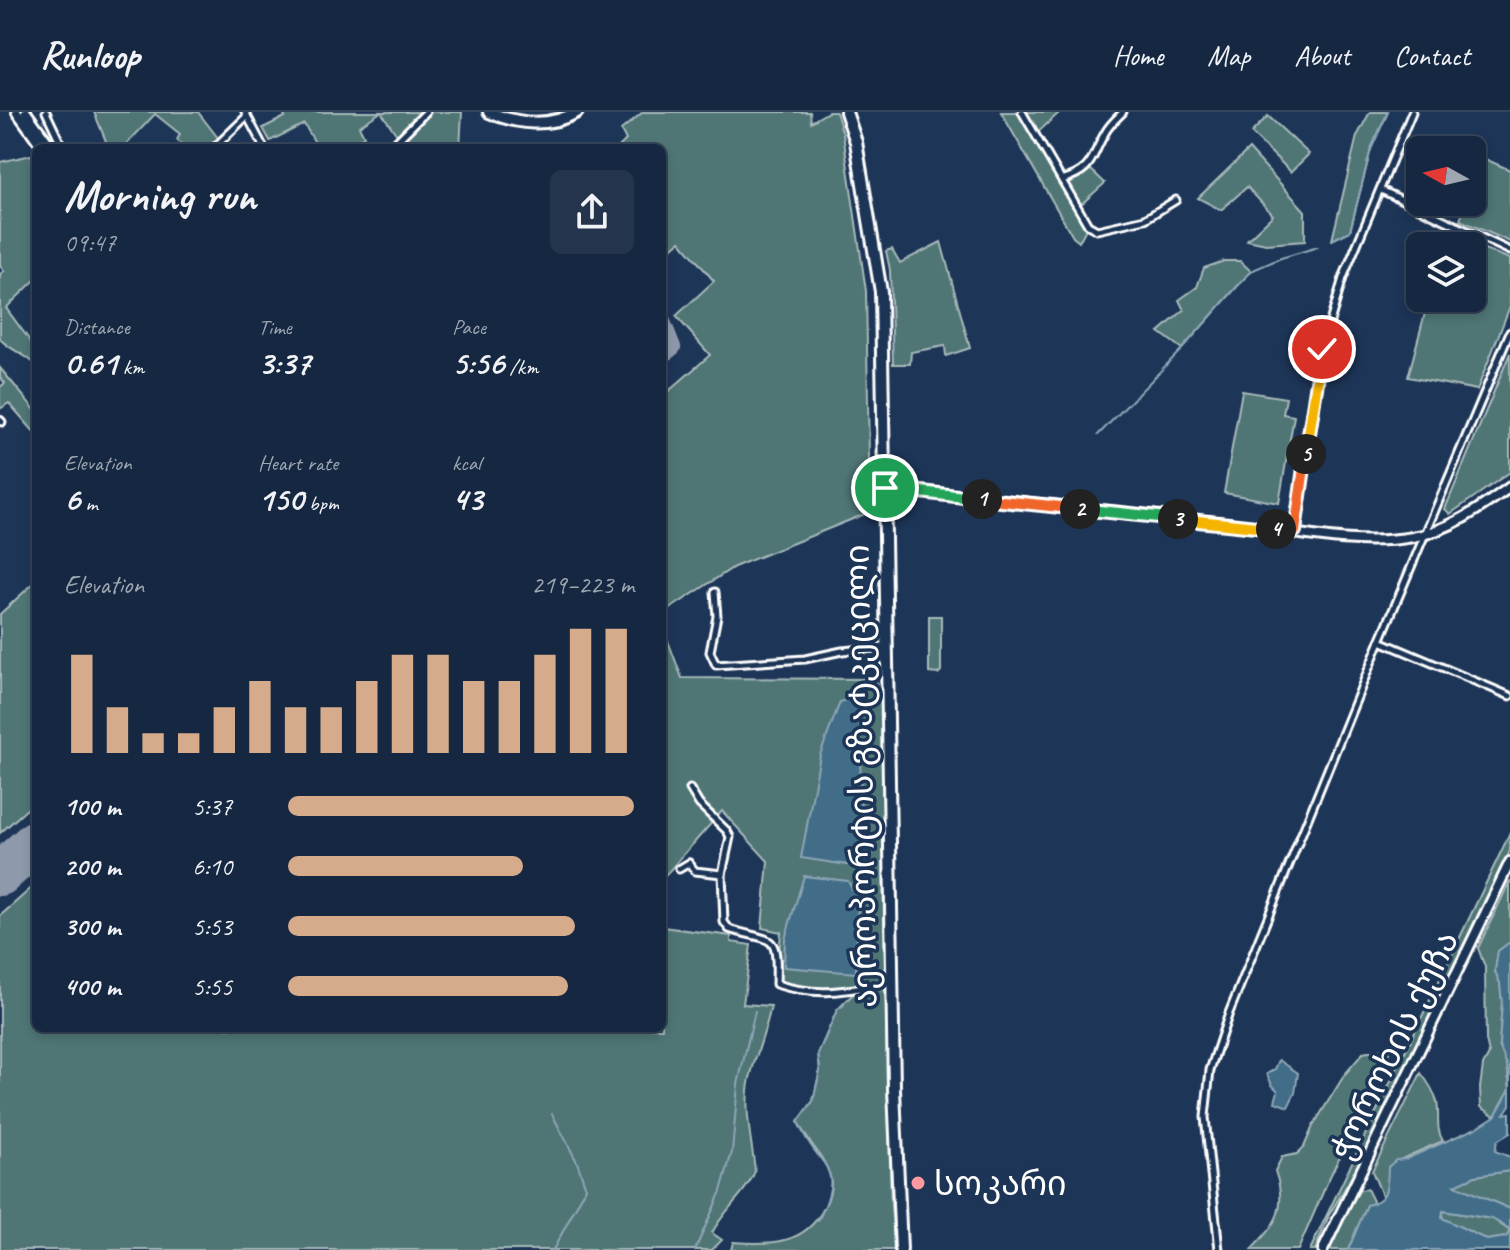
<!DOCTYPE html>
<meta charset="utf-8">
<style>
:root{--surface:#162841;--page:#23344c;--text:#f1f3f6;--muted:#9ea6b1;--line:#35445a;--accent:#d6ab8b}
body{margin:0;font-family:Caveat,"Noto Sans Georgian",sans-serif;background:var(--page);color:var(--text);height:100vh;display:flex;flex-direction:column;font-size:30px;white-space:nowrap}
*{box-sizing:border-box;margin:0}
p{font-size:26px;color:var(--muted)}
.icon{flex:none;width:44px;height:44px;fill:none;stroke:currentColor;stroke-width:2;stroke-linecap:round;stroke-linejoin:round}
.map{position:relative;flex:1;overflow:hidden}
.panel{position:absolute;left:32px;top:32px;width:634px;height:888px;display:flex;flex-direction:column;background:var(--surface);border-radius:12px;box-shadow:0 4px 12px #0003,0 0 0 2px var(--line)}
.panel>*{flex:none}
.needle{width:52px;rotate:278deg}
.tools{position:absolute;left:1406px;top:24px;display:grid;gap:16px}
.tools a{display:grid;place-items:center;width:80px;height:80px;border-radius:12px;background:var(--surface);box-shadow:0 4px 12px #0003,0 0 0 2px var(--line);font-size:40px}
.pin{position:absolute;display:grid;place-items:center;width:68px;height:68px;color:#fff;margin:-34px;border:4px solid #fff;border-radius:50%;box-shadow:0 2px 8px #0007}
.km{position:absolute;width:40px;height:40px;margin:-20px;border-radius:50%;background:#222;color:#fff;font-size:22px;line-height:40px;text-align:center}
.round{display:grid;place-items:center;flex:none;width:84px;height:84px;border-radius:12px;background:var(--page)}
.headline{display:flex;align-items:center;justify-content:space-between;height:136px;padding:0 32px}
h1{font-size:44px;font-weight:800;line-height:60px}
.stats{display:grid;grid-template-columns:repeat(3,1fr);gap:12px;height:136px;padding:8px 32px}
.stats div{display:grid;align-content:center}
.stats b{font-size:34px;font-weight:800}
.stats small{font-size:22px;font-weight:400}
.stats p{font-size:22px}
.chart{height:224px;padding:16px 32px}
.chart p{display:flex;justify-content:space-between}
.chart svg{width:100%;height:144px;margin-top:8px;stroke:var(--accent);stroke-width:6}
ul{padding:0 32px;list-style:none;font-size:26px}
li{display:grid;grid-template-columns:128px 96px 1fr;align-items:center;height:60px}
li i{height:20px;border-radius:10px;background:var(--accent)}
header{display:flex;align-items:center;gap:48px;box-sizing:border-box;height:112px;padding:0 40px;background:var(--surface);border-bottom:2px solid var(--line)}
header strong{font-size:38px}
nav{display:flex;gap:44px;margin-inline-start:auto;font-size:28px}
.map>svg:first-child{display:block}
</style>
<header>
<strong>Runloop</strong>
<nav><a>Home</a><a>Map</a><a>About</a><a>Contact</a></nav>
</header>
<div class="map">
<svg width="1510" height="1138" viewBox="0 0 1510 1138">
<rect width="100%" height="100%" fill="#1d3557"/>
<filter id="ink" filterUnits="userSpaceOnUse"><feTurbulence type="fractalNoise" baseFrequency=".0125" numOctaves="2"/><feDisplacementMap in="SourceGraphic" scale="16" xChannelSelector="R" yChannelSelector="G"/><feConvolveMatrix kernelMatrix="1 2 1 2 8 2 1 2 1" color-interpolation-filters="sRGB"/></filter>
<g filter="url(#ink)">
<g fill="#507475" stroke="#a8baba" stroke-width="2">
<path d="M94 0H198L225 35 185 36 177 28 180 22 155 2 123 36H104L108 34Z"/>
<path d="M283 0H419L423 3 426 0H462L460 36H406L381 0 359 14 364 24 350 32 351 36H315L317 34 304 12 270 29 263 16 285 5Z"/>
<path d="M643 0H810L811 10 828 0H836L843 22 866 179 870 400 734 455 662 502V285L710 243 676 204 714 169 680 129 662 144V36H618L626 28 621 18Z"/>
<path d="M1001 0H1060L1035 23 1061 67 1088 55 1105 71 1078 95 1088 113 1079 130 1073 125Z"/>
<path d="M1370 0H1388L1371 37 1350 119 1332 128 1357 24Z"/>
<path d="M1268 4 1309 42 1291 60 1251 21Z"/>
<path d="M1249 37 1305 99V129L1266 132 1247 128 1273 103 1247 75 1221 98 1198 86Z"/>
<path d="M36 42V167L6 196 36 237V253C26 242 11 239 0 227V162L4 159 0 154V50Z"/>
<path d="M1485 47 1510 58V130L1460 108 1467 90H1472V78Z"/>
<path d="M1453 125 1510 147V194L1477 278 1408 265 1429 186H1472V134H1450Z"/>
<path d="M941 130 970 236 946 244 945 234 911 240 910 252H893L890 158 886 139 892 137 900 151Z"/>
<path d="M1224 149H1240L1251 159 1182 237 1159 220 1184 198 1179 188 1197 175 1204 156Z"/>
<path d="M1510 241V360L1450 402 1445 397Z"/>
<path d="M0 256 36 299V322L9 291 0 297V275L5 271 0 265Z"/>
<path d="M1242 279 1286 286 1283 302 1294 304 1279 391 1224 381Z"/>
<path d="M36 469V689L0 721V502Z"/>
<path d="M929 504H941V559L938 562 929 561Z"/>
<path d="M662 513 682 566 875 567 882 588 884 820 891 1095 895 1138H731L733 1130C771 1133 806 1133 825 1094 829 1086 833 1073 830 1064 824 1043 806 1029 798 1010L813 989 820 958 818 942 837 898 859 876 835 881 776 872 781 820 762 816 768 749 722 699 662 767Z"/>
<path d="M1510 721V739L1369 1036 1329 1103 1315 1138H1310Z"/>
<path d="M1510 769V830L1498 839 1495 859 1500 871 1502 890 1499 933 1507 953 1510 977 1495 1004 1481 995 1480 976 1483 953 1489 942 1486 928 1485 855 1478 836Z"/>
<path d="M36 772V916H662V815L731 824V830L751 833 743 892 771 894C766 919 756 942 750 966 743 997 752 1029 755 1059 748 1079 723 1099 712 1121L722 1128 712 1138H0V804Z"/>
<path d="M1391 936 1327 1071 1298 1138H1251C1277 1111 1288 1096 1275 1059L1282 1045 1297 1042 1304 1035 1313 1014 1345 962 1363 941Z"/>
<path d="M1421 961C1428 970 1434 979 1437 990 1440 1005 1435 1016 1443 1029 1431 1034 1395 1049 1388 1055V1077L1383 1086 1372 1059Z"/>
<path d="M1510 1059V1097L1454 1073 1475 1064Z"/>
<path d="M1367 1077 1374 1091 1367 1093 1348 1138H1328L1341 1109 1360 1078Z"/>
<path d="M1443 1099 1493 1107 1510 1119 1506 1125 1487 1128 1442 1106Z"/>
</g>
<g fill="#426d88" stroke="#8ea7b8" stroke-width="2">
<path d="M851 586 860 592 861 755 801 746 820 643 840 590Z"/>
<path d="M804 764 848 769 858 788 856 861 784 855 785 827Z"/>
<path d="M1510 830V993L1504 1002 1510 1001V1021L1497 1029 1495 1039 1510 1045V1059L1475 1064 1455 1073 1510 1097V1117L1492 1107 1443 1099 1442 1106 1487 1128 1506 1125 1510 1119V1138H1348L1367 1093C1389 1088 1387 1074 1388 1055L1396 1048 1406 1047 1476 1016 1495 1004 1510 977 1507 953 1499 933 1502 892 1500 871 1495 859 1498 839Z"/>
<path d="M1279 948 1298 961 1295 981 1288 995 1275 990 1278 979 1272 973 1267 962 1275 957Z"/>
</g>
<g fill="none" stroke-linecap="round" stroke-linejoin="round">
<g stroke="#8ea7b8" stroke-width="2">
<path d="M1332 128 1350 119 1371 37 1388 0"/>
<path d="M1098 323 1182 237 1251 159 1281 146 1318 135"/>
<path d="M552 1002 577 1050 586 1076 553 1138"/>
<path d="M818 1109C848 1049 817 1058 798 1010L813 989 820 958 818 942 837 898 844 893"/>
<path d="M695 1138 721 1079 732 1040 738 972 755 899"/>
</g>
<path stroke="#8e9aab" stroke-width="18" d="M662 210 672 235 662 243"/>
<path stroke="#8e9aab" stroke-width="44" d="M0 762 36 730"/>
<g stroke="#fff" stroke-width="11">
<g id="street">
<path d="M46 0 63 36"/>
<path d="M245 0 264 36"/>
<path d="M1022 0 1088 113 1097 118 1145 107 1176 88"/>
<path d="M214 36 247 4"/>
<path d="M390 36 426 0"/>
<path d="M1062 68C1094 58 1090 47 1105 21 1109 13 1117 6 1123 0"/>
<path d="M1381 78 1510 139"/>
<path d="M0 308 2 310"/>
<path d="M1295 419 1322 237 1343 166 1412 0"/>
<path d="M715 480 717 504 710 540 716 553 805 547 842 539 885 535"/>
<path d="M1380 529 1510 584"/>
<path d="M690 677 699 692 727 719 730 725 722 762 724 810 729 817C774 831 778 819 776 872 820 886 847 878 891 871"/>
<path d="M679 757 689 751 695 759 722 762"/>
<path d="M1219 1138 1205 1005 1210 958 1229 901 1380 529 1510 220"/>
</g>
</g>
<g stroke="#fff" stroke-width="14">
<g id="secondary">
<path d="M17 0 43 36"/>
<path d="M26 0 52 36"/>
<path d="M885 376C998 388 1112 399 1225 411 1286 418 1352 436 1413 425 1449 419 1482 395 1510 375"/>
<path d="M1323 1138 1510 750"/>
</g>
</g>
<g stroke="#fff" stroke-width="16">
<g id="highway">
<path d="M489 0C517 12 549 16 577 0"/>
<path d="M846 0 856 30 881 180 894 977 901 1138"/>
</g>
</g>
<use href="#street" stroke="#1d3557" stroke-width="5"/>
<use href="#secondary" stroke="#1d3557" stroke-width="8"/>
<use href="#highway" stroke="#1d3557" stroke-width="10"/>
</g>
</g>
<g fill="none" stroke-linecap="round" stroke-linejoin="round" filter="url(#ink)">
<g stroke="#fff" stroke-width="16">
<path id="split-1" d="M885 376 982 387"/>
</g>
<g stroke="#fff" stroke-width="16">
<path id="split-2" d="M982 387 1080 397"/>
</g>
<g stroke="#fff" stroke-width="16">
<path id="split-3" d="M1080 397 1178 407"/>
</g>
<g stroke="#fff" stroke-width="16">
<path id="split-4" d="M1178 407 1276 417"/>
</g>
<g stroke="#fff" stroke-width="16">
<path id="split-5" d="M1276 417 1295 419 1306 342"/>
</g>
<g stroke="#fff" stroke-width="16">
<path id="split-6" d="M1306 342 1322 237"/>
</g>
<use href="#split-1" stroke="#22a559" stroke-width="10"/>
<use href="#split-2" stroke="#f0652b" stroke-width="10"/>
<use href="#split-3" stroke="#22a559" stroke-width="10"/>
<use href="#split-4" stroke="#f5b400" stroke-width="10"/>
<use href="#split-5" stroke="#f0652b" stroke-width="10"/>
<use href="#split-6" stroke="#f5b400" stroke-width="10"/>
</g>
<circle fill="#ff9aa2" stroke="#1d3557" stroke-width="3" cx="918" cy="1071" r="8"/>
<g text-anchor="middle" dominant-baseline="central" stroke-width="7" stroke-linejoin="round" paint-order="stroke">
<g font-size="34" fill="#fff" stroke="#1d3557">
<text transform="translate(861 664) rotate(-91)">აეროპორტის გზატკეცილი</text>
<text transform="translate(1394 933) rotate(-64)">ჭოროხის ქუჩა</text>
</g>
<g font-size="34" fill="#fff" stroke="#1d3557" text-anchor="start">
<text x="934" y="1071">სოკარი</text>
</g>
</g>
</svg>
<div class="tools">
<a><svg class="needle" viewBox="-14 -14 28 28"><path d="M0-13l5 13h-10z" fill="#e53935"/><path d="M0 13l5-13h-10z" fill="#9ea6b1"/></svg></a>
<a><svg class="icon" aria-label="layers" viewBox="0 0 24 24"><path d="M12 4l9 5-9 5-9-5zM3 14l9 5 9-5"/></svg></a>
</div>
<div class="pin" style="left:885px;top:376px;background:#1e9e55"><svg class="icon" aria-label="arrive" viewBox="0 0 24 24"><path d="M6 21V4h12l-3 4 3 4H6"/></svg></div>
<div class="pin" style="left:1322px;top:237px;background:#d93025"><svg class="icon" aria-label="check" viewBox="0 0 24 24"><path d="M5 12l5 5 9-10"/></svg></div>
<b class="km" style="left:982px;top:387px">1</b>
<b class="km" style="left:1080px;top:397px">2</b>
<b class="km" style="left:1178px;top:407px">3</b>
<b class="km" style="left:1276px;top:417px">4</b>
<b class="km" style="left:1306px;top:342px">5</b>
<section class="panel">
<div class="headline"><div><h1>Morning run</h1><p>09:47</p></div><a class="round"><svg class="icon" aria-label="share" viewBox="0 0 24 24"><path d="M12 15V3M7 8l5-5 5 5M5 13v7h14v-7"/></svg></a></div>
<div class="stats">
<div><p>Distance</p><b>0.61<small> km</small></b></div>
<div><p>Time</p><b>3:37</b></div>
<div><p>Pace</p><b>5:56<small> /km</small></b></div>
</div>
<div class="stats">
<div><p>Elevation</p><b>6<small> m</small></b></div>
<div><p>Heart rate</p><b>150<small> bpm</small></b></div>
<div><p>kcal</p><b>43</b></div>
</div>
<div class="chart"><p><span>Elevation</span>219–223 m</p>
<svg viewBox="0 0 160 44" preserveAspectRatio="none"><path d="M5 44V14M15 44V30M25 44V38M35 44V38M45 44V30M55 44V22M65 44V30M75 44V30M85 44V22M95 44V14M105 44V14M115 44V22M125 44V22M135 44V14M145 44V6M155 44V6"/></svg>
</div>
<ul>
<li><b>100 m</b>5:37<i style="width:100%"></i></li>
<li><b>200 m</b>6:10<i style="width:68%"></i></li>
<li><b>300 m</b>5:53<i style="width:83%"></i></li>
<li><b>400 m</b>5:55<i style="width:81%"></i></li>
</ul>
</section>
</div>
